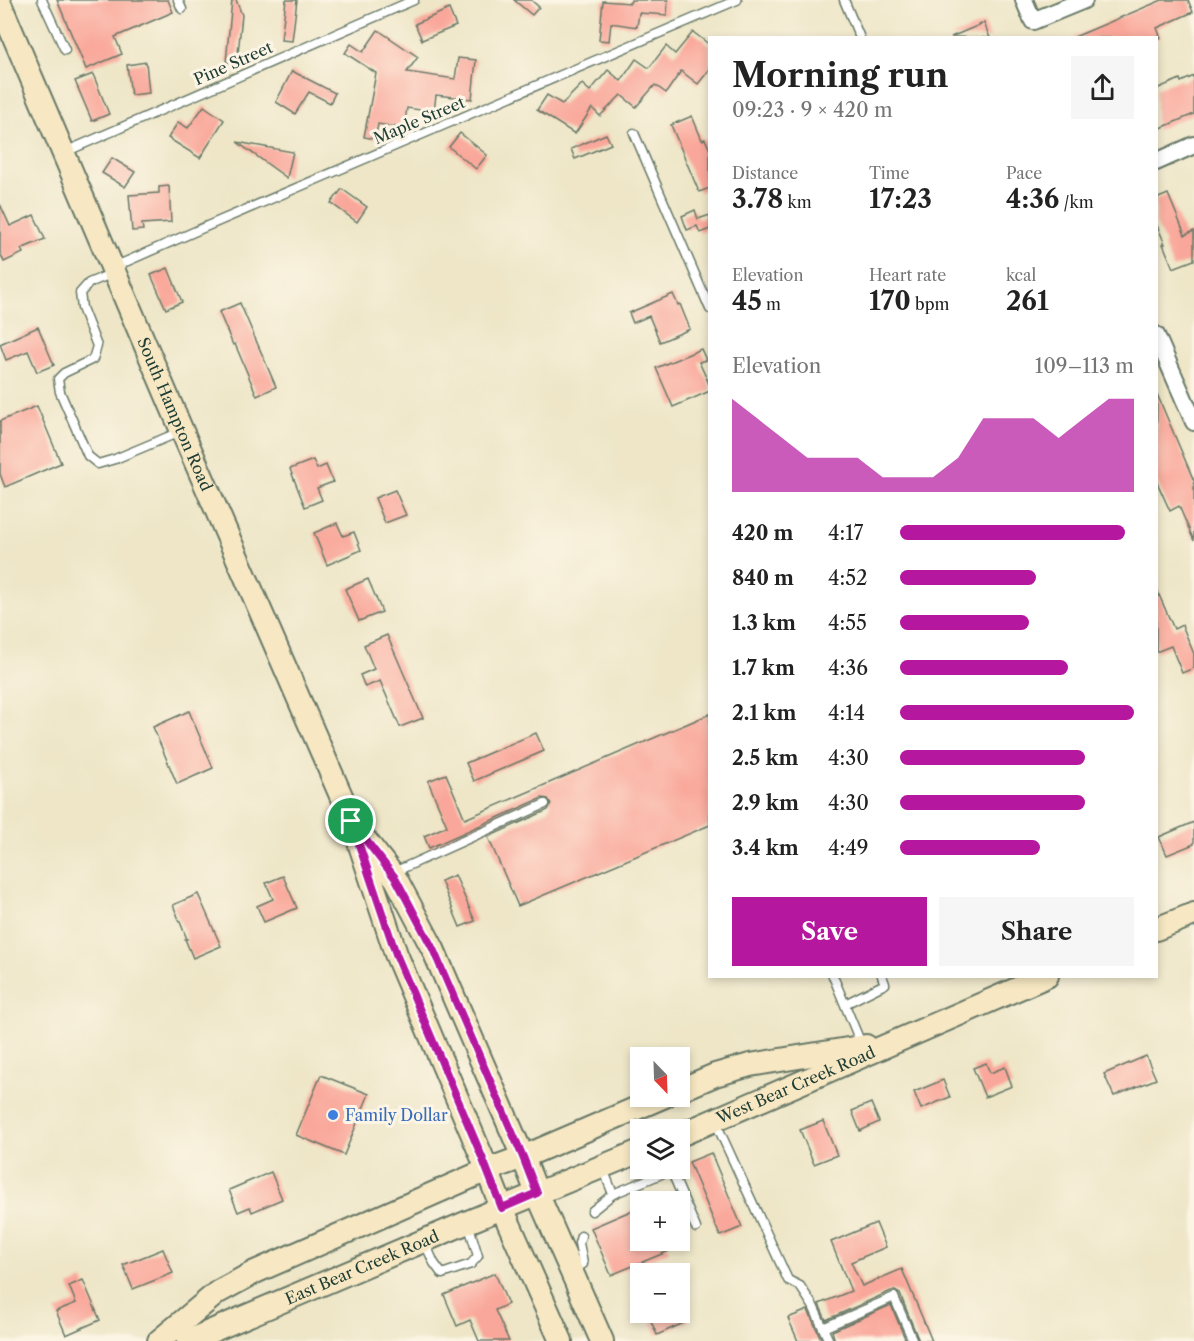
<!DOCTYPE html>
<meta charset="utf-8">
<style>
:root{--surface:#fff;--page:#f6f6f6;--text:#222;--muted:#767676;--accent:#b5179e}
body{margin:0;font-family:"Libre Caslon Text",serif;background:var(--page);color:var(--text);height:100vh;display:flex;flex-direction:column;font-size:22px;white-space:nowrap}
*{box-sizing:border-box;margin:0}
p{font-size:20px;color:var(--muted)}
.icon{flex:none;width:33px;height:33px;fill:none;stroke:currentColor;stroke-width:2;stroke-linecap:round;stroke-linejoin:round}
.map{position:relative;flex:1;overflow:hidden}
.side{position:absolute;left:708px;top:36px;width:450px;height:942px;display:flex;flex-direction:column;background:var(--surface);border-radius:0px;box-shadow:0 3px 9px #0003}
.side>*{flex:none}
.needle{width:39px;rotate:157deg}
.buttons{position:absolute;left:630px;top:1047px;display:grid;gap:12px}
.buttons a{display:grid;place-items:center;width:60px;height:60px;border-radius:0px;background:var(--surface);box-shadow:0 3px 9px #0003;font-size:30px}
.pin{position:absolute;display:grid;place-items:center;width:51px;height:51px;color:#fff;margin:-26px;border:3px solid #fff;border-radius:50%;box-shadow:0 2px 6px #0007}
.round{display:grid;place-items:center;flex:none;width:63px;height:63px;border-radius:0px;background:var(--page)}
.summary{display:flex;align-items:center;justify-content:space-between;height:102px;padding:0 24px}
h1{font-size:33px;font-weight:700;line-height:45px}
.metrics{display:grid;grid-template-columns:repeat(3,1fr);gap:9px;height:102px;padding:6px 24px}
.metrics div{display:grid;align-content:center}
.metrics b{font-size:26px;font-weight:700}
.metrics small{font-size:16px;font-weight:400}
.metrics p{font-size:16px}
.chart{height:168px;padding:12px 24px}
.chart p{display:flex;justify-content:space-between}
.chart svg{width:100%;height:108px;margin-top:6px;fill:var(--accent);opacity:.7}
.primary-button{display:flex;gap:12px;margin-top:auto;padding:12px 24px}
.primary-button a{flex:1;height:69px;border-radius:0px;background:var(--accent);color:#fff;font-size:24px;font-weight:700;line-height:69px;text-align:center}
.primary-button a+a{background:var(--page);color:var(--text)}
ul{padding:0 24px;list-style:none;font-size:20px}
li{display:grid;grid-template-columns:96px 72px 1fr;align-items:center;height:45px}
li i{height:15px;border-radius:8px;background:var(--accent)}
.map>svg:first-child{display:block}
</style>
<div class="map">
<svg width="1194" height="1341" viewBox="0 0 1194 1341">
<rect width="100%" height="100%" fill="#fcf5e5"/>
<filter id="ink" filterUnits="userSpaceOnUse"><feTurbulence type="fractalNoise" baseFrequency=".0167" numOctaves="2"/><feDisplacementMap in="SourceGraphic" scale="12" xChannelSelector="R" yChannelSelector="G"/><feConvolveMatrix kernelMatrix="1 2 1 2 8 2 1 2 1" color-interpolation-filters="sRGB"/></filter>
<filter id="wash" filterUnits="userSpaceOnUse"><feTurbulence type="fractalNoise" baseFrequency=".008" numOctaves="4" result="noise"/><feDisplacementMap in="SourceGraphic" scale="24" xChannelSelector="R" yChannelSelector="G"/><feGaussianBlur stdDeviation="1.35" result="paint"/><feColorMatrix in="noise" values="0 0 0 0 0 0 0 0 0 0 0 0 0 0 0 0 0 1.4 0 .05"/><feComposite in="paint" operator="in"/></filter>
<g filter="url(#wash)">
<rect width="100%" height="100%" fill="#eee6c7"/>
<g id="blocks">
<g fill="#f9a79a">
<path d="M57 0H168L173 12 115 37 122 54 86 69Z"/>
<path d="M232 0H236L242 15 237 63 226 62Z"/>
<path d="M286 0H297L292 41 281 40Z"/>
<path d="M514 0H531L539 7 532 15Z"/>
<path d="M631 0H668L667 15 639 13 637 27 611 23 609 41 599 40 603 1 630 3Z"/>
<path d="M1162 0H1188L1193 12 1157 28 1161 38H1072Z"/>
<path d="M449 9 456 26 422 40 415 24Z"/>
<path d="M984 23 990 38 951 37Z"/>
<path d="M378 30 418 57 407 72 455 79 458 58 476 60 472 99 436 95 434 112 407 108 404 128 378 124 375 139 364 137 376 73 345 53 351 44 363 52Z"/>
<path d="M693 32 710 45V69L698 84 681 71 666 93 655 85 636 107 621 95 600 116 592 108 575 134 537 110 547 95 562 104 582 84 590 91 608 70 621 81 636 59 649 68 666 46 675 54Z"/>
<path d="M146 62 149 93 131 95 127 65Z"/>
<path d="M292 71 335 93 330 103 309 92 295 114 276 102Z"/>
<path d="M93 74 109 114 92 121 75 81Z"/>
<path d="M1194 76V114L1156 130V89L1180 79 1181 82Z"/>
<path d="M204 106 224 120 200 158 168 138 178 122 188 128Z"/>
<path d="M692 116 702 140 705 139 710 150V188L699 192 671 125Z"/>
<path d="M460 133 487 155 476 169 449 147Z"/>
<path d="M606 134 611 144 575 159 571 149Z"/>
<path d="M237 142 293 152 287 178Z"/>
<path d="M112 158 135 172 125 187 102 173Z"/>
<path d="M169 186 171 222 142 224 143 230 132 231 129 195 159 193V187Z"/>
<path d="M342 189 367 207 357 222 331 203Z"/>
<path d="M1168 194 1185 235 1194 231V260L1173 268 1163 244H1165L1156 223V199Z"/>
<path d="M0 204 10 226 34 215 45 239 21 249 23 253 4 262 0 252Z"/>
<path d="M695 210 698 219 710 215V229L700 233 697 226 687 230 682 216Z"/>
<path d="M168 268 182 302 166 309 151 275Z"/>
<path d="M673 294 678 305 680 304 690 329 660 342 649 316 633 323 629 313Z"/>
<path d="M240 303 276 387 257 396 235 344 233 345 219 312Z"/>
<path d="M38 327 54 365 37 372 28 351 6 360 0 344Z"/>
<path d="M701 349 706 360 699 362 710 386V391L673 407 656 368Z"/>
<path d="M1157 394 1194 481V541L1179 506 1170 511 1156 480Z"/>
<path d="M37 406 61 463 5 487 0 474V421Z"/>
<path d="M313 460 317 469 326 465 333 482 317 488 322 500 305 507 290 469Z"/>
<path d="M395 490 406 515 385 523 375 498Z"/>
<path d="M337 523 343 536 354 532 361 550 327 565 314 533Z"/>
<path d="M368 579 382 612 359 621 345 589Z"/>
<path d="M1156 588 1174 629 1182 625 1194 654V668L1182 673 1171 646 1156 652Z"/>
<path d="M387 635 423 718 400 727 380 681 365 687 360 675 374 669 364 645Z"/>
<path d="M189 711 213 768 177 784 153 727Z"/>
<path d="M710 714V825L518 906 488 837 548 810 551 804 548 799 542 798 429 848 424 836 447 826 428 781 446 774 465 819Z"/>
<path d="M536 733 544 751 474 781 466 763Z"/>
<path d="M1194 822V844L1167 855 1159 837Z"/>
<path d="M455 875 475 921 460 927 441 881Z"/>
<path d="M283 876 297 908 264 922 257 906 273 899 266 883Z"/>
<path d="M198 894 221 946 193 958 185 939H187L173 905Z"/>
<path d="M1146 1056 1156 1079 1114 1096 1104 1074Z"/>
<path d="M986 1063 990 1073 1005 1067 1012 1086 985 1097 973 1068Z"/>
<path d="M321 1075 369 1094 344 1155 296 1135Z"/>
<path d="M943 1080 950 1097 921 1109 914 1092Z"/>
<path d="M871 1103 879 1122 860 1131 852 1111Z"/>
<path d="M823 1121 837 1155 814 1164 800 1130Z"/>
<path d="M711 1153 742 1227 720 1236 689 1162Z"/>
<path d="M271 1172 282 1199 252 1212 250 1207 238 1212 229 1190Z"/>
<path d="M640 1207V1240H665L669 1251 611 1275 591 1228Z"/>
<path d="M876 1223 886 1247 851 1262 862 1286 902 1269 932 1341H919L900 1294 895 1291H891L826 1320 819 1304 851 1291 831 1242Z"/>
<path d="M163 1249 173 1273 133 1289 123 1265Z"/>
<path d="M495 1273 508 1304 495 1310 509 1341H479L470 1320 457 1326 444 1295Z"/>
<path d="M83 1280 100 1320 66 1335 56 1311 76 1303 69 1286Z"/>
<path d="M891 1305 906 1341H835L832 1331Z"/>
<path d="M684 1310 688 1321 657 1335 647 1312H680Z"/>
<path d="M808 1310 817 1330 822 1341H798L788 1318Z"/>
</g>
</g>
</g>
<g filter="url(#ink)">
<use href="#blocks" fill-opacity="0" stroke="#677867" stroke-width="1.5"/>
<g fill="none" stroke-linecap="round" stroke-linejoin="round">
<g stroke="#677867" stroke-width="11">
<g id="service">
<path d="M42 0 65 50"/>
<path d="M178 0 182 9"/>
<path d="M844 0 860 38"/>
<path d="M634 133 710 309"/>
<path d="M65 152 414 0"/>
<path d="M114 267 205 227 737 0"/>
<path d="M113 273 89 283 80 293 82 308 97 346 93 359 64 373 58 379 60 392 88 456 98 464 115 459 182 431"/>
<path d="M392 873 545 804"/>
<path d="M833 976 862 1046"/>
<path d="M845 1004 885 984 882 976"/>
<path d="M715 1121 788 1280 800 1286 813 1306 829 1341"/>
<path d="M671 1170 696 1228"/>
<path d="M613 1194 671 1170 670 1168"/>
<path d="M592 1211 613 1194 603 1169"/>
<path d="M424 1241 434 1263 442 1274 471 1264 478 1256 468 1223"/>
<path d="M571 1271 583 1264 579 1243 581 1236"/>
<path d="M823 1328 894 1297 913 1341"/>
</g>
</g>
<g stroke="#677867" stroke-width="20">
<g id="minor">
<path d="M1024 0 1033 21 1084 0"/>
<path d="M1156 162 1194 145"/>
<path d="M1156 335 1194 422"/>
</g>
</g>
<g stroke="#677867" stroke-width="26">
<g id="secondary">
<path id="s1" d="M0 4 179 424 352 821 396 954 482 1157 502 1208 561 1341"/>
<path d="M363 837 396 879 433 949 523 1157 537 1193 602 1341"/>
<path d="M1156 929 1194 914"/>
<path d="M680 1090 715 1075 750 1065 866 1046"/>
<path id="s2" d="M680 1135 1047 976"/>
<path d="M159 1341 218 1292 255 1272 487 1170 523 1157 665 1096"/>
<path id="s3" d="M188 1341 468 1222 640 1151"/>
</g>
</g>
<use href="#service" stroke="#fff" stroke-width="8"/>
<use href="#minor" stroke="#fff" stroke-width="16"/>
<use href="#secondary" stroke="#f7e8c3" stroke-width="22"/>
</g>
</g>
<g fill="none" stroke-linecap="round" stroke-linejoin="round" filter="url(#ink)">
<g stroke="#fff" stroke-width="12">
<path id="route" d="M351 821 396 879 433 949 523 1157 537 1193 502 1208 482 1157 396 954Z"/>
</g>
<use href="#route" stroke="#b5179e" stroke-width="8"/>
</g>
<circle fill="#3f7fe0" stroke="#fcf5e5" stroke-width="2" cx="333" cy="1115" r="6"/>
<g text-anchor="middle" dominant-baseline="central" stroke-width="6" stroke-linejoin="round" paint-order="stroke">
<g font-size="16" fill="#1f3d34" stroke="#fcf5e5">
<text transform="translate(233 63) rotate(-24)">Pine Street</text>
<text transform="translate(419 120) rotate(-23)">Maple Street</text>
<text stroke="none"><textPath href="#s1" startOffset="446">South Hampton Road</textPath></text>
<text stroke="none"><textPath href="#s2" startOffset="126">West Bear Creek Road</textPath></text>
<text stroke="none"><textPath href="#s3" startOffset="189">East Bear Creek Road</textPath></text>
</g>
<g font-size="16" fill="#366cbe" stroke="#fcf5e5" text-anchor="start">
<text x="345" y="1115">Family Dollar</text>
</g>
</g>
</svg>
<div class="buttons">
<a><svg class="needle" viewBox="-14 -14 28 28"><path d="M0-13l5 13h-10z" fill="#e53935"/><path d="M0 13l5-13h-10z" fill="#767676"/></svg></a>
<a><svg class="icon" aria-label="layers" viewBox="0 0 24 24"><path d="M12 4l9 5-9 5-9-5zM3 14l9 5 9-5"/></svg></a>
<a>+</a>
<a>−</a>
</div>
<div class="pin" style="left:351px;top:821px;background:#1e9e55"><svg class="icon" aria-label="arrive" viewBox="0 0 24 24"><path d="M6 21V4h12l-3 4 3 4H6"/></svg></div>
<section class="side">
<div class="summary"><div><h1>Morning run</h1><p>09:23 · 9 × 420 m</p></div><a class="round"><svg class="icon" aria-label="share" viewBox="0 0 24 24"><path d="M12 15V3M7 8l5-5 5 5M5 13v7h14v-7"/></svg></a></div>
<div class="metrics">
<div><p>Distance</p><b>3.78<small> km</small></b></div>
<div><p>Time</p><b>17:23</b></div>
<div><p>Pace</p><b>4:36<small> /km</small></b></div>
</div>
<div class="metrics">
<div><p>Elevation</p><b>45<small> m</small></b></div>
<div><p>Heart rate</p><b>170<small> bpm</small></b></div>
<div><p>kcal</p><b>261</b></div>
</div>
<div class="chart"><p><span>Elevation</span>109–113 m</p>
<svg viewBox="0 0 160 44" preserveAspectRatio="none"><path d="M0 44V6L10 14L20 22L30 30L40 30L50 30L60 38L70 38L80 38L90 30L100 14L110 14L120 14L130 22L140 14L150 6L160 6V44z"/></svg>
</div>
<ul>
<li><b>420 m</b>4:17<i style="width:96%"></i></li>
<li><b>840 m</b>4:52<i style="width:58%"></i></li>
<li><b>1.3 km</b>4:55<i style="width:55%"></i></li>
<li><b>1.7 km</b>4:36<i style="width:72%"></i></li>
<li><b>2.1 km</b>4:14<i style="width:100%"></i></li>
<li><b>2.5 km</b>4:30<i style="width:79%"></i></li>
<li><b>2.9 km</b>4:30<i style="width:79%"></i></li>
<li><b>3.4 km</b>4:49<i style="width:60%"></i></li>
</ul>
<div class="primary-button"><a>Save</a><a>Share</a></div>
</section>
</div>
